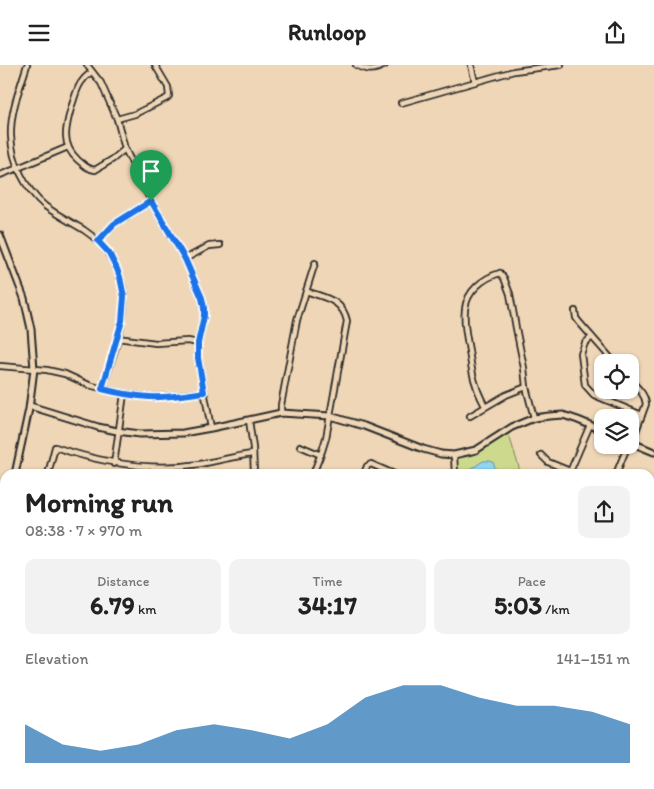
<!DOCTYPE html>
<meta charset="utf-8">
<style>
:root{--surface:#fff;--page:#f2f2f2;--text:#222;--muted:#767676;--accent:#1f6fb2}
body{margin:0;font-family:Itim,sans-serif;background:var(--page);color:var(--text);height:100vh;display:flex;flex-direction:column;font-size:19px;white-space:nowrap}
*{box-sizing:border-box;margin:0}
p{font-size:16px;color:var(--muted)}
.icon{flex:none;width:28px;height:28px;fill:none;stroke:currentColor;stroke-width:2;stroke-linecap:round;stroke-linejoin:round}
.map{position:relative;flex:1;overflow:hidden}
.panel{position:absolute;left:0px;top:404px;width:655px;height:321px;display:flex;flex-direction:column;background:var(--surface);border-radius:15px 15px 0 0;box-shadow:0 1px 4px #0004}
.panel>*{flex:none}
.fabs{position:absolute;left:594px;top:289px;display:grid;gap:10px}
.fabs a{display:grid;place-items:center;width:45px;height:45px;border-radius:10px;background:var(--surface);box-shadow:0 1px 4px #0004;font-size:25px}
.pin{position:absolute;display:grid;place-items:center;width:42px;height:42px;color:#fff;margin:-51px -21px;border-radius:50% 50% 50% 0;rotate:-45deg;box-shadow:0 0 5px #0007}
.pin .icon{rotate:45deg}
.round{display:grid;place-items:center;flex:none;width:52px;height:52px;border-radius:10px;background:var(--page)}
.head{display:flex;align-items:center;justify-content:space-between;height:85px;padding:0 25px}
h1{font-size:28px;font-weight:800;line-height:38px}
.stats{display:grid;grid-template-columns:repeat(3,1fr);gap:8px;height:85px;padding:5px 25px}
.stats div{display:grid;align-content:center;border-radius:10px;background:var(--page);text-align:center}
.stats b{font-size:25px;font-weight:800}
.stats small{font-size:14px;font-weight:400}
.stats p{font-size:14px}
.chart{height:140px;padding:10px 25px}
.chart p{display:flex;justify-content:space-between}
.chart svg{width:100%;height:90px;margin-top:5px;fill:var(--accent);opacity:.7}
header{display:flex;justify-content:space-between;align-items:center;height:65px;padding:0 25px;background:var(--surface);font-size:22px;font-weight:800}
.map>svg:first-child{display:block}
</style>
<header><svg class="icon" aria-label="menu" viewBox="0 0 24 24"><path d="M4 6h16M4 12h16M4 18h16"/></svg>Runloop<svg class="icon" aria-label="share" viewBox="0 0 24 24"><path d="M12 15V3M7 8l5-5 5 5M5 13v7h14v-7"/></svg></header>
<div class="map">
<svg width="654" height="724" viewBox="0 0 654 724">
<rect width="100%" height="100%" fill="#efd6b6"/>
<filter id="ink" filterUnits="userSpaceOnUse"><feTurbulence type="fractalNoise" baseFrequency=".02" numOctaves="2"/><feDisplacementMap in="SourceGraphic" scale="10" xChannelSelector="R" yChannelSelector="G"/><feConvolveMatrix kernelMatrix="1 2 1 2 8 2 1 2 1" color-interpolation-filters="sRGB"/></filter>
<g filter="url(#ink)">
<path fill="#e3d5cb" d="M534 720H589L588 724H533Z"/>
<g fill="#cdda8e" stroke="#7c825c">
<path d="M508 367 521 409H457V394L459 392C477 390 494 378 508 367Z"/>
<path d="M654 609V714L650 712V618Z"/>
<path d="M650 717 654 719V724H607L609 720H650Z"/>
</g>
<path fill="#90d7f2" stroke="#6892a2" d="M483 396H490L493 397 497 409H468L471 404Z"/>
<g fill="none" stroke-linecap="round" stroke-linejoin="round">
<g stroke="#2b2b2b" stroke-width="8">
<g id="minor">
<path d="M27 0C20 23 10 47 11 71 12 97 25 124 45 141 57 150 71 157 84 165 107 180 122 205 124 232 126 258 110 299 102 324"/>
<path d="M87 0 101 18 117 54 125 84 151 136 185 194 202 233 204 243V251L198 278V293L211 363"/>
<path d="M356 0C367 6 374 6 385 0"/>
<path d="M471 0 475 17"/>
<path d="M92 7C89 9 85 12 83 15 77 21 75 32 72 40 66 61 60 79 78 95 84 100 87 104 95 105L113 94 125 84"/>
<path d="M401 38 514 6 561 0"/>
<path d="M117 54 135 49 167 33 169 31 168 22 155 0"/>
<path d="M0 110 18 103 68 82"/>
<path d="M98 176 114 159 151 136"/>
<path d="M185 194 209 181 220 180"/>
<path d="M500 208 504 213 510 229 516 263 524 303 526 322 534 353"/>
<path d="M306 226C325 233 342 234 347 256L326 373 322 386 313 409"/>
<path d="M575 246 576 253 579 257 615 298"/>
<path d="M592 272 585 278 581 289 585 320 594 330 642 350"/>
<path d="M117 273 156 278 188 276 198 278"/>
<path d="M0 301 47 305 65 309 89 320 124 329 150 332 172 331 204 327"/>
<path d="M630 315C637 322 645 329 646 339L632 377"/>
<path d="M485 341C482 335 478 328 476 320 472 310 471 298 469 286 467 273 463 258 465 244 467 226 483 213 500 208"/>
<path d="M281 348V340L297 255 315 198"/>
<path d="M470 351 506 330 526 322"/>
<path d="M249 355 253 383 254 409"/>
<path d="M300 381 321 390"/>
<path d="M454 390 455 409"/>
<path d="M541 390 548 397 570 406"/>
<path d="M114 399 124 329"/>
<path d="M48 409 55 382C102 398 150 407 200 399 218 396 235 391 253 389"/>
<path d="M364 409 367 401 371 399 394 409"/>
<path d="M569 409 590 360"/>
<path d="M616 409 628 380"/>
<path d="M0 543 5 531"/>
<path d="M0 554 5 556"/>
<path d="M650 714 654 716"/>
<path d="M392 720 402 724"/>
<path d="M436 723 437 720"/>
<path d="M327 724 329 720"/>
<path d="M334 724 336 720"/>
<path d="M489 724 491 720"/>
<path d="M506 724 508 720"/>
</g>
</g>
<g stroke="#2b2b2b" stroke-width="9">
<g id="tertiary">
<path d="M0 170 24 233 31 264 34 304 29 344 15 409"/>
<path d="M30 341 98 362 117 366 140 369 183 368 211 363 281 348 330 351 364 361 423 384 441 389 454 390 476 385 512 362 534 353 549 351 563 350 578 355 602 365"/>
<path d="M630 377 654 387"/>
<path d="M0 460 5 446"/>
<path d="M0 597 5 600"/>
<path d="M296 720 306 724"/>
</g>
</g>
<g stroke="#2b2b2b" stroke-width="10">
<g id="secondary">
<path d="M650 596 654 587"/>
<path d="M650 613 654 603"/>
<path d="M596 724 598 720"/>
<path d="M603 724 605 720"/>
</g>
</g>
<use href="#minor" stroke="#efd6b6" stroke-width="4.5"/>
<use href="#tertiary" stroke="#efd6b6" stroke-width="5"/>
<use href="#secondary" stroke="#efd6b6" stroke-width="6"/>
</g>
</g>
<g fill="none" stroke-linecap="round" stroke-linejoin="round" filter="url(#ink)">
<g stroke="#fff" stroke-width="10">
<path id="route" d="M151 136 185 194 202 233 204 243V251L198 278V293L204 327C185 330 167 333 149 332 133 331 118 328 102 324L122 256 124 232 120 212 117 204 109 188 98 176 114 159Z"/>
</g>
<use href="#route" stroke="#1a73e8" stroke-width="6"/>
</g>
</svg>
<div class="fabs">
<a><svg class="icon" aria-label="locate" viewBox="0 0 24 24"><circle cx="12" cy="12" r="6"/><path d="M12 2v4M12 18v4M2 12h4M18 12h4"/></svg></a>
<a><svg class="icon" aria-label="layers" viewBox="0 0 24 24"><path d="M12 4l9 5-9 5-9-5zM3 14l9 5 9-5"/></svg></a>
</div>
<div class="pin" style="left:151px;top:136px;background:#1e9e55"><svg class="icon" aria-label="arrive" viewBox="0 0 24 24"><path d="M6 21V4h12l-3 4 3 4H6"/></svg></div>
<section class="panel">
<div class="head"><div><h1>Morning run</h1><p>08:38 · 7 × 970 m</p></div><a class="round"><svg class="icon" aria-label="share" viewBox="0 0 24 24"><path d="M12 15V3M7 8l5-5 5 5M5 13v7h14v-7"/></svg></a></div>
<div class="stats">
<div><p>Distance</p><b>6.79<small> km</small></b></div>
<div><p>Time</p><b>34:17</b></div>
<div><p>Pace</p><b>5:03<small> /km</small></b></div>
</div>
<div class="chart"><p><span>Elevation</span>141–151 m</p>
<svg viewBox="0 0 160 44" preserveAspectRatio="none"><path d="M0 44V25L10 35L20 38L30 35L40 28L50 25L60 28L70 32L80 25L90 12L100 6L110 6L120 12L130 16L140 16L150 19L160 25V44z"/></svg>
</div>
</section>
</div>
